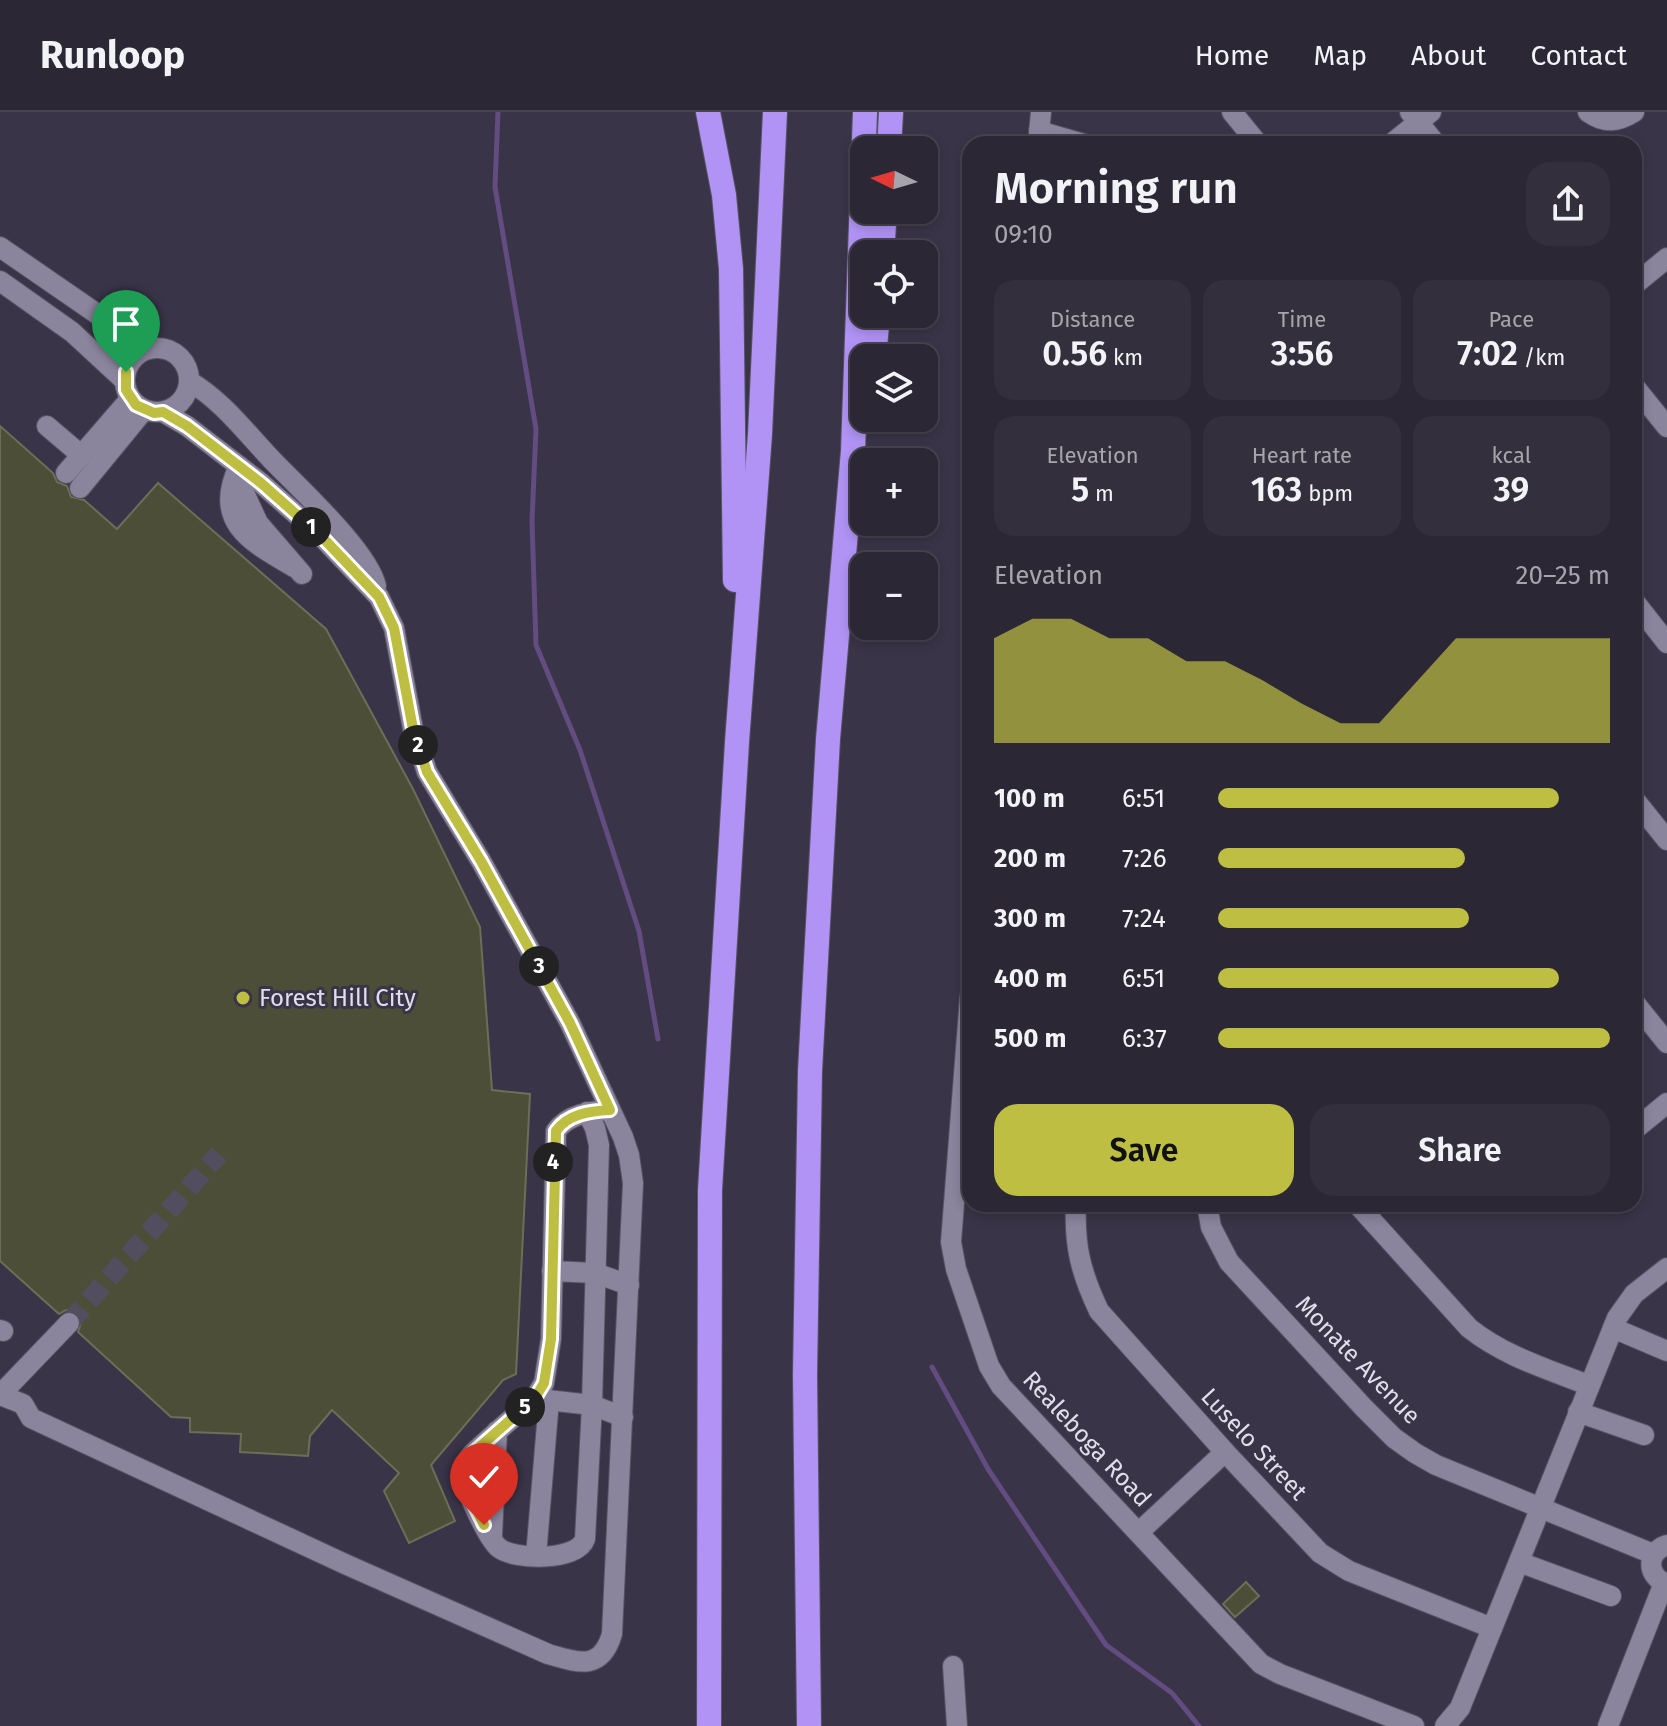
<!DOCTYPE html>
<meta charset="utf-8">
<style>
:root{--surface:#2b2735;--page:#332f3d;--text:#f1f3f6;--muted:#a6a5ad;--line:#474450;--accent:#bebf42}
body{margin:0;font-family:"Fira Sans",sans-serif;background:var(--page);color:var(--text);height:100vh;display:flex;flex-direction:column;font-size:30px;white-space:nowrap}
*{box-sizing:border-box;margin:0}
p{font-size:26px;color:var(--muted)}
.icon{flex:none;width:44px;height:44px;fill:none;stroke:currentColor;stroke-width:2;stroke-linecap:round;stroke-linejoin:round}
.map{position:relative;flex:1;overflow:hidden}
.sheet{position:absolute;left:962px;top:24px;width:680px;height:1076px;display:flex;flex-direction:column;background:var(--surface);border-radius:24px;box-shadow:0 4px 12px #0003,0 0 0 2px var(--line)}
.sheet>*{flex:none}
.needle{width:52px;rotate:275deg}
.buttons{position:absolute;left:850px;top:24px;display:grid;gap:16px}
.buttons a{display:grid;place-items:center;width:88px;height:88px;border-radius:16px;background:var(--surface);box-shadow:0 4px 12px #0003,0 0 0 2px var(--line);font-size:40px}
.pin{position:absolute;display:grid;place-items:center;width:68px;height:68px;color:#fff;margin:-82px -34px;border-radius:50% 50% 50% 0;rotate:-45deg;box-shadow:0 0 8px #0007}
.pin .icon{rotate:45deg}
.km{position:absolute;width:40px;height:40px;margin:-20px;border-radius:50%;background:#222;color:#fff;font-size:22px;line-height:40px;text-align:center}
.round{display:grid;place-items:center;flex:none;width:84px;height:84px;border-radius:24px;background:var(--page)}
.summary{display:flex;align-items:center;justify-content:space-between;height:136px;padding:0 32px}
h1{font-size:44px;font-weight:600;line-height:60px}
.metrics{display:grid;grid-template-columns:repeat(3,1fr);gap:12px;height:136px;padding:8px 32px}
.metrics div{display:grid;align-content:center;border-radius:20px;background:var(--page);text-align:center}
.metrics b{font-size:34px;font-weight:600}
.metrics small{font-size:22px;font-weight:400}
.metrics p{font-size:22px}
.chart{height:224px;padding:16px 32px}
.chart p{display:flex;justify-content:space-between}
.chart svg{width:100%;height:144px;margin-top:8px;fill:var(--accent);opacity:.7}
.primary-button{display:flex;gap:16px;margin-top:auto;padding:16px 32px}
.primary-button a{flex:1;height:92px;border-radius:24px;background:var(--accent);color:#111;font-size:32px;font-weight:600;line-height:92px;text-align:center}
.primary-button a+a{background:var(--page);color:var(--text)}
ul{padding:0 32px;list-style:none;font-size:26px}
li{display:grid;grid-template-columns:128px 96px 1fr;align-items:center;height:60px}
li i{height:20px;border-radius:10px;background:var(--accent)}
header{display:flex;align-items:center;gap:48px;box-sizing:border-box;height:112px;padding:0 40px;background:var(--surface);border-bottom:2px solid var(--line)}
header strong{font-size:38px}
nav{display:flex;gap:44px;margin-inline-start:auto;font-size:28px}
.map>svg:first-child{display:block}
</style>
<header>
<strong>Runloop</strong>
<nav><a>Home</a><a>Map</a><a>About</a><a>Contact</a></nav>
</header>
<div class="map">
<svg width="1667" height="1614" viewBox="0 0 1667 1614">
<rect width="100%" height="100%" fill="#393447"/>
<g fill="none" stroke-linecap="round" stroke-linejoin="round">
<g stroke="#624c80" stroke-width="5">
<path d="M498 0 495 75 536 317 532 409 536 533 580 638 639 819 658 927"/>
<path d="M932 1255 988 1357 1106 1533 1172 1581 1199 1614"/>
</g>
</g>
<g fill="#4d4e38" stroke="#6d6e57" stroke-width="2">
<path d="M0 314 53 361 57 370 67 374 71 385 84 388 117 417 158 371 326 517 413 677 480 815 492 978 530 982 516 1262 503 1268 431 1353 455 1409 409 1431 384 1379 399 1361 332 1298 310 1324 308 1344 240 1340 241 1322 190 1320V1306L171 1305 78 1220 82 1208 77 1201 66 1198 59 1202 0 1149Z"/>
<path d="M1246 1470 1259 1484 1235 1505 1223 1492Z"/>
</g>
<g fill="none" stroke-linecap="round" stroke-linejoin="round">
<path stroke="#524e60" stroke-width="20" stroke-dasharray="20 10" stroke-linecap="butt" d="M69 1211 219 1042"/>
<g stroke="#565262" stroke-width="22">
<g id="minor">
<path d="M1232 0 1258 32"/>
<path d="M1410 0 1436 32"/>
<path d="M1588 0C1605 12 1618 10 1634 0"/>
<path d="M1039 19 1084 32"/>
<path d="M1038 32 1041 0"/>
<path d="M1391 32 1431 0"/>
<path d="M0 135 148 237"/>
<path d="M0 169 72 220 125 269"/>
<path d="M1634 173 1667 146"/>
<circle cx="157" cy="268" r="32"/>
<path d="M189 269C224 290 246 321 274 350 300 377 368 439 376 474"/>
<path d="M1634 274 1667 315"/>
<path d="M47 314 81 343"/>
<path d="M66 361 130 287"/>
<path d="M80 376 144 298"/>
<path d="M294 455C251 430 212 410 239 354L241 374 258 411 302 462"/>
<path d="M1634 489 1667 531"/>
<path d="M1634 687 1667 728"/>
<path d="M970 885 951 1130 956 1157 989 1254 1001 1274 1261 1552 1280 1562 1414 1614"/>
<path d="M1634 890 1667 931"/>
<path d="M587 1000 595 1016 599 1033 592 1293 585 1427C577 1450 514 1448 499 1436 488 1427 464 1376 464 1362 464 1353 468 1347 474 1340L535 1286 544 1271 551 1227 556 1019C568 1002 591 999 610 998"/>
<path d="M1634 1018 1667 991"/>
<path d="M1076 1092C1074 1134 1081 1161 1099 1199L1225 1340 1320 1441 1349 1459 1492 1516"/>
<path d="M1207 1092 1211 1115 1229 1150 1364 1296 1394 1326 1415 1341 1436 1353 1653 1442"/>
<path d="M1357 1092 1469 1216C1504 1244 1547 1257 1588 1273"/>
<path d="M552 1159 595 1161 629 1173"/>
<path d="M1613 1216 1667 1239"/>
<path d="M0 1218 3 1219"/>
<path d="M0 1283 23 1292 31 1306 345 1452 548 1542C579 1551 601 1559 612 1522L633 1071 629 1043 623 1025 570 911 481 749 427 660 413 617 394 516 379 485 323 426 261 371 187 314 163 300"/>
<path d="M0 1283 69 1211"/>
<path d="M538 1287 592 1293 623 1305"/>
<path d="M1578 1300 1644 1323"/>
<path d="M1139 1420 1225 1340"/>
<path d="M492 1424 497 1319"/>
<path d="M1667 1433C1646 1440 1646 1464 1667 1472"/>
<path d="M536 1444 549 1288"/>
<path d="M1519 1450 1611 1484"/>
<path d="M953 1554 957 1614"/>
<path d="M1445 1614 1460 1596 1617 1206 1634 1182 1667 1156"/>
<path d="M1608 1614 1664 1471"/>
</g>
</g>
<g stroke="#565262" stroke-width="26">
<g id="highway">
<path d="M708 0 724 83 731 157 735 468"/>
<path d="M889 38 891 0"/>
<path d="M882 142 885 98"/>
<path d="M874 246 878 202"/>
<path d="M709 1614 710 1078 737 630 760 322 775 0"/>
<path d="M809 1614 805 1263 810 959 828 627 853 339 865 0"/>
</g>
</g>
<use href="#minor" stroke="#8a849c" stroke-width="20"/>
<use href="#highway" stroke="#b093f4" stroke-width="24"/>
</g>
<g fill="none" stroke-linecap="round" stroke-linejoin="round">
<g stroke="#fff" stroke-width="16">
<path id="route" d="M126 260V278L136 293 154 301 163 300 187 314 261 371 323 426 379 485 394 516 413 617 427 660 481 749 570 911 610 998C590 999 568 1002 556 1019L551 1227 544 1271 535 1286 474 1340C454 1365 473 1388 484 1413"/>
</g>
<use href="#route" stroke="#bebf42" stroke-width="10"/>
</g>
<circle fill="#bebf42" stroke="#393447" stroke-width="3" cx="243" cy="886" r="8"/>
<g text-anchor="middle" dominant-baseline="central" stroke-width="6" stroke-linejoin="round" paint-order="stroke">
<g font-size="24" fill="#e1deeb" stroke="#393447" text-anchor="start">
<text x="259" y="886">Forest Hill City</text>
</g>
<g font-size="24" fill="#e1deeb" stroke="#393447">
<text transform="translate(1358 1248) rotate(46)">Monate Avenue</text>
<text transform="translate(1087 1327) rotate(47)">Realeboga Road</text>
<text transform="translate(1254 1332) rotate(47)">Luselo Street</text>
</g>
</g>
</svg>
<div class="buttons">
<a><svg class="needle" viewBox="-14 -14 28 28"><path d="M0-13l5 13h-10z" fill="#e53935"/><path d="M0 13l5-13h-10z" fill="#a6a5ad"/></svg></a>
<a><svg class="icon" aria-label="locate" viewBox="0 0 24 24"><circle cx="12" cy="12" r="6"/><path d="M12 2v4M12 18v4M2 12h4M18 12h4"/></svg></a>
<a><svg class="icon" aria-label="layers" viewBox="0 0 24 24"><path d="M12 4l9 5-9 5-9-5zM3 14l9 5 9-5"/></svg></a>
<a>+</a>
<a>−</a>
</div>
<div class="pin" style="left:126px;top:260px;background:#1e9e55"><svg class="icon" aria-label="arrive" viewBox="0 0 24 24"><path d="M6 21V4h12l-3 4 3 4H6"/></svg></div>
<div class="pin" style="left:484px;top:1413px;background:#d93025"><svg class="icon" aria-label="check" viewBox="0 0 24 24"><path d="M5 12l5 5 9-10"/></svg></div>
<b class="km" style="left:311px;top:415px">1</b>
<b class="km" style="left:418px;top:633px">2</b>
<b class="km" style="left:539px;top:854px">3</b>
<b class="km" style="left:553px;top:1050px">4</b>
<b class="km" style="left:525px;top:1295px">5</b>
<section class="sheet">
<div class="summary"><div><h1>Morning run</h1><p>09:10</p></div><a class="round"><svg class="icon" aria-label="share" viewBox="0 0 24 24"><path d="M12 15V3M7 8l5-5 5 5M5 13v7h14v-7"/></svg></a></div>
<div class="metrics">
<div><p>Distance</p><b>0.56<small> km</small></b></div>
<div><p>Time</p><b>3:56</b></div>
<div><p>Pace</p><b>7:02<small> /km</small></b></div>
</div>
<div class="metrics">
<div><p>Elevation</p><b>5<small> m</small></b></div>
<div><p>Heart rate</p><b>163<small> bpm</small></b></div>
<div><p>kcal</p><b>39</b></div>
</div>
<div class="chart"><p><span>Elevation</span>20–25 m</p>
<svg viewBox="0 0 160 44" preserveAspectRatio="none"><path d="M0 44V12L10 6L20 6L30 12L40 12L50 19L60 19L70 25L80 32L90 38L100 38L110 25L120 12L130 12L140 12L150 12L160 12V44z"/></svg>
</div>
<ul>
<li><b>100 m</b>6:51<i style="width:87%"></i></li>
<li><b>200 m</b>7:26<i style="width:63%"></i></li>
<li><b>300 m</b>7:24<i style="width:64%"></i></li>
<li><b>400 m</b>6:51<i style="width:87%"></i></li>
<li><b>500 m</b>6:37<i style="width:100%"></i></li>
</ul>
<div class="primary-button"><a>Save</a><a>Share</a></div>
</section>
</div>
